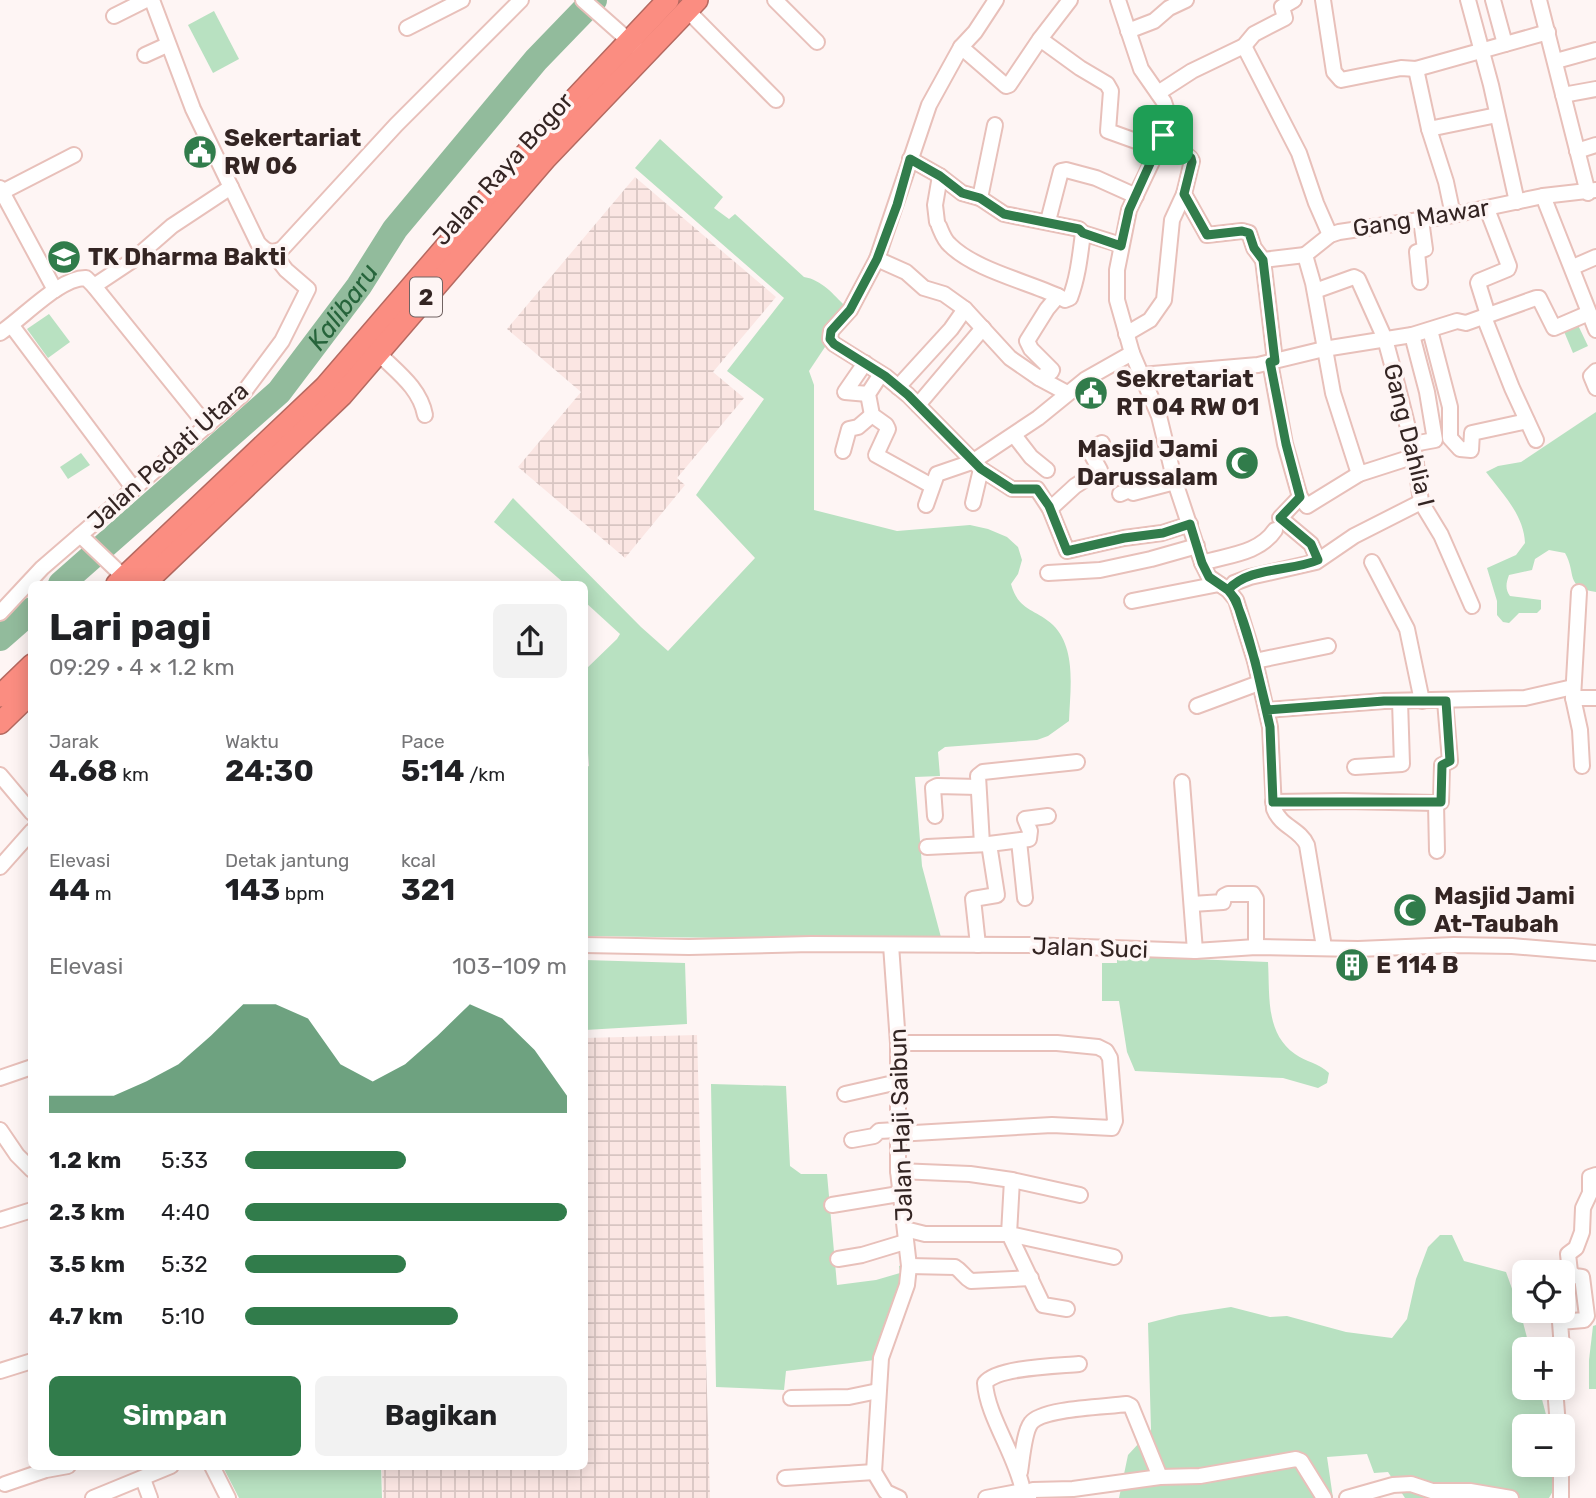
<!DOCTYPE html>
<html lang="id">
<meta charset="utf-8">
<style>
:root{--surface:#fff;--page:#f2f2f2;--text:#202124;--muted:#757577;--accent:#317c4b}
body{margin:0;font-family:Rubik,sans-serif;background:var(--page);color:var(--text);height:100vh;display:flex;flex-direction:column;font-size:26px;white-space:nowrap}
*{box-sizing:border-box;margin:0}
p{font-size:23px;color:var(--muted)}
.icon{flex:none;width:38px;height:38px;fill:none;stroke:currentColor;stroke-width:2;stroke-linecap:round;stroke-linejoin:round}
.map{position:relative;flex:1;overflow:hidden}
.drawer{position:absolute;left:28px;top:581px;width:560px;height:889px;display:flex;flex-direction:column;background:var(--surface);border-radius:10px;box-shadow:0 4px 18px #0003}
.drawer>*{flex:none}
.fabs{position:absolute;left:1512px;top:1260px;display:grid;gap:14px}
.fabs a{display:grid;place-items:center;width:63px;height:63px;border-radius:10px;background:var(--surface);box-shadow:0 4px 18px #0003;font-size:35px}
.pin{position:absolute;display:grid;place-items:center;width:60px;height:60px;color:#fff;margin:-30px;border-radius:14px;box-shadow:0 4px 10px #0006}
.round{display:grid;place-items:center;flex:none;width:74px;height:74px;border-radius:10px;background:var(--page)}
.summary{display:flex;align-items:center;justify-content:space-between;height:119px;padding:0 21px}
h1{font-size:38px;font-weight:700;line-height:52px}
.figures{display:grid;grid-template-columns:repeat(3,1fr);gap:10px;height:119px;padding:7px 21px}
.figures div{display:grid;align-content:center}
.figures b{font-size:30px;font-weight:700}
.figures small{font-size:19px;font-weight:400}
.figures p{font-size:19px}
.chart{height:196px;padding:14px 21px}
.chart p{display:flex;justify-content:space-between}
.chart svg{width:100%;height:126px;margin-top:7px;fill:var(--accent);opacity:.7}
.action{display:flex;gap:14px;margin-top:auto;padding:14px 21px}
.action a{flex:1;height:80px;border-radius:10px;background:var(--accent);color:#fff;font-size:28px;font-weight:700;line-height:80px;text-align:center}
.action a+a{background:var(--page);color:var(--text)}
ul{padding:0 21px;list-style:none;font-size:23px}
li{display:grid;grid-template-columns:112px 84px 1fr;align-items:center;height:52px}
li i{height:18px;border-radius:9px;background:var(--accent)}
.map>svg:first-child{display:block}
</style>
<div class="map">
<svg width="1596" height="1498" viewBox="0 0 1596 1498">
<defs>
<pattern id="industrial-grid" width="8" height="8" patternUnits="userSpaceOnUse" patternTransform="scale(1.75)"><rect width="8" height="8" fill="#fbe6e3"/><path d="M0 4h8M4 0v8" fill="none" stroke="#d8c5c2"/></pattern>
</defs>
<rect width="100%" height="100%" fill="#fef5f4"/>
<g fill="url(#industrial-grid)">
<path d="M635 177 776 297 713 372 744 398 677 478 685 485 625 558 518 467 581 392 507 329Z"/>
<path d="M697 1035 710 1498H383L382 1467 584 1466 585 1038Z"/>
</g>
<g fill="#b8e1c1">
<path d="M214 11 239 59 213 73 188 25Z"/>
<path d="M660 139 723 197 714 208 729 219 735 214 804 277C822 280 833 294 846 307L843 320 809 371 814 385V510L897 531 970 525 988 529 1007 537 1018 547 1022 560 1018 574 1011 584C1019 612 1035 608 1053 625 1077 649 1070 690 1069 721L1048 736 1037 740 945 747 938 752 940 776 915 777 922 866 942 941 585 936 584 768 589 766 588 753 584 744 585 670 617 639 620 634 585 602 584 584H565L494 522 513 498 641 627 668 651 755 558 696 495 764 399 727 371 784 298 635 168Z"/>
<path d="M49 314 70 342 48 358 27 329Z"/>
<path d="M1577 323 1588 346 1573 353 1563 329Z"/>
<path d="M1596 412V592C1564 587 1577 574 1565 553L1549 550 1535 559 1532 570 1509 575C1506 583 1505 589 1510 596L1541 600V609L1537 613H1519L1509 623 1503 622 1497 615V601L1487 568 1516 555 1525 543C1524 515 1502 493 1486 472L1498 466 1521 462Z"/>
<path d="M81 453 90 465 68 479 60 467Z"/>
<path d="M1117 956 1268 962C1270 995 1265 1033 1295 1054 1306 1062 1319 1063 1329 1073L1327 1083 1318 1088 1283 1078 1135 1071 1127 1052 1119 1001H1102V963H1117Z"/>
<path d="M585 960 685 963 687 1024 585 1030Z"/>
<path d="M711 1084 786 1086 790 1166 801 1174H827L837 1285 876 1280 900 1273 899 1266 911 1262 883 1359 786 1371 784 1390 716 1387Z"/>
<path d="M1440 1235H1452L1464 1261 1506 1272 1520 1311 1530 1349H1524V1388H1539L1549 1426H1524V1465H1557L1553 1491 1549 1498H1405L1388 1472 1374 1473 1367 1454 1327 1457 1333 1498H1119L1128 1455 1151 1430 1148 1323 1179 1315 1231 1307 1270 1317 1287 1316 1346 1332 1392 1338 1407 1319 1416 1279 1428 1247Z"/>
<path d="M1596 1325V1389H1589V1360L1593 1326Z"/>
<path d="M223 1467H381L382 1498H239Z"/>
</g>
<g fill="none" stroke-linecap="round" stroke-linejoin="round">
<g stroke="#92bb9c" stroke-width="26">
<path id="s1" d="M61 584 279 392 359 286 395 229 536 60 594 0"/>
<path d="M0 638 32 610"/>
</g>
<g stroke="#e8c0ba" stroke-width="18">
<g id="minor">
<path d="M152 0 193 109 258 243C266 252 271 254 282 249L396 125 521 0"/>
<path d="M583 0 635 46"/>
<path d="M775 0 817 42"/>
<path d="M996 0 975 32 961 47 929 105 877 259 850 310 831 331 830 339 834 344 885 376 908 395 981 469 1012 489H1037L1050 509 1067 551 1124 538 1162 533 1190 524"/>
<path d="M1118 0 1141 69 1164 102 1167 111V121L1158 149 1129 210 1117 270V300L1132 353 1159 416 1175 482 1202 563 1209 577 1228 590 1236 600 1255 661 1270 727 1274 809C1281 827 1300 829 1307 845L1324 947"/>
<path d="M1323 0 1334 72 1341 80 1401 68 1416 69 1548 32"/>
<path d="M1468 0 1491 85 1517 202"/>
<path d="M1493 0 1505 44"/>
<path d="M1539 0 1588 193"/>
<path d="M687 10 776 100"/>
<path d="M114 16 146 0"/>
<path d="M407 28 462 0"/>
<path d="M1128 31 1154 21 1169 8 1186 0"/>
<path d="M1040 39 1080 68 1107 84 1111 91 1108 131 1158 149"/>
<path d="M1244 46 1299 153 1316 203 1330 235"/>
<path d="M961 47 1006 86 1009 85 1040 39 1070 0"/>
<path d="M145 55 167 45"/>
<path d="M1556 61 1596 50"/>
<path d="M1416 69 1429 129 1446 182 1453 215"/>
<path d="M1158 93 1192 71 1244 46 1254 34 1285 18 1282 7 1294 0"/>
<path d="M1563 95 1596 89"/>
<path d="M1429 129 1497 115"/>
<path d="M1163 135 1190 158 1192 161 1184 194 1207 235 1242 231 1249 233 1254 248 1263 260 1305 255"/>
<path d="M1577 151 1596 145"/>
<path d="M910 159 940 176 962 193 980 198 1004 214 1079 229 1083 233 1121 245"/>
<path d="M0 188 55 290"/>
<path d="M2 192 74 155"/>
<path d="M1543 196 1596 330"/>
<path d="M980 198 995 125"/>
<path d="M1487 209 1509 266 1508 269 1479 281 1478 283 1488 315"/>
<path d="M1048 221 1061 171 1066 170 1096 178 1136 196"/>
<path d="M937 222 935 205 940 176"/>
<path d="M939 226C942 233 944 240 950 245 974 269 1025 281 1058 296L1047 309 1027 341 1031 349 1052 370 1051 372 1039 378"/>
<path d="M1305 255 1330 235 1339 232 1453 215 1543 196 1596 190"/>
<path d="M1305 255 1313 283 1333 393 1359 474 1415 456"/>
<path d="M877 259 906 272 924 288 944 294 965 309 1010 358 1039 378 1067 393"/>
<path d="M1263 260 1275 361"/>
<path d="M1573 267 1596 257"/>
<path d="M1420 282 1417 252 1425 249 1421 220"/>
<path d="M94 286 133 260 172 226 231 187"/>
<path d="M1315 291 1354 277 1358 279 1385 339 1394 372 1415 456 1421 502 1441 535 1472 606"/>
<path d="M1058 296 1065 300 1070 298C1078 277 1080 256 1083 233"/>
<path d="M1484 317 1512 388 1536 440"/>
<path d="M12 326 134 489"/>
<path d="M1430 330 1450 407V438L1460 449 1471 450 1472 433 1527 421"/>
<path d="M0 333C22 319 60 277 86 278L94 286 207 426"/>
<path d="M1126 334 1150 320 1164 300 1172 220 1184 194"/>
<path d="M1412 335 1427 392 1435 440 1413 444"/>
<path d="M378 353C397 372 420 388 425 415"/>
<path d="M1270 362 1285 444 1300 497 1280 518 1311 544 1318 560"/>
<path d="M865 363 845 392 868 394"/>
<path d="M1596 371 1591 376 1596 388"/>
<path d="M881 374 868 394 872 415 886 425 888 429 876 455 932 486"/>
<path d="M1141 375 1258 365 1324 349 1412 335 1457 321 1466 323 1536 298H1539L1554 328 1589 313"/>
<path d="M898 387 951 329 965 309"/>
<path d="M918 405 983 328"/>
<path d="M1014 435 1031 457 1047 470"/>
<path d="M843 451 849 429 858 427 872 415"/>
<path d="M1120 494 1129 490 1133 493 1175 482"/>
<path d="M1300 497 1307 506 1359 474"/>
<path d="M973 503 981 469"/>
<path d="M926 505 937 474 972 462 1038 418 1086 379 1132 353"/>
<path d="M1050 509 1075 486 1100 470 1089 450 1102 443"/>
<path d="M80 535 124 577"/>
<path d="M1372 562 1407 629 1422 701"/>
<path d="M1202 563C1227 555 1259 554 1275 530"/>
<path d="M1048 573 1100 570 1151 559 1197 546"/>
<path d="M1228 590 1234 583 1250 577 1316 562 1354 536 1421 502"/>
<path d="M1579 592 1573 698 1580 730 1582 766"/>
<path d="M1132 601 1219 584"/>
<path d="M0 613 42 568 241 396 282 341 308 289 286 270 273 253"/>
<path d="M1255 661 1328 646"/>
<path d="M1573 698H1596"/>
<path d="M1197 706 1259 683"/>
<path d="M1267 710 1384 701 1525 698 1573 687"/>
<path d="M1355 767 1402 764 1400 701"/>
<path d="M0 775 32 813"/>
<path d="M1182 782 1195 951"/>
<path d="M1273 802 1344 801 1436 803"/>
<path d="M935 816 933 788 937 786 978 787"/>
<path d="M1019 841 1025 898"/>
<path d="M982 844 978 776 983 772 1077 762"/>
<path d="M927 847 989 844 1029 839 1030 831 1025 819 1048 816"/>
<path d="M1437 851 1436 803 1441 802 1442 765 1450 761 1445 701"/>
<path d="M0 867 32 831"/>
<path d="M1192 904 1223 902 1224 896 1228 894H1253L1256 899V947"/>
<path d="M584 945 689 947 811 944 1029 945 1195 951 1256 947 1358 949 1454 945 1512 946 1596 953"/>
<path d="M891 945 898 1043V1171L909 1266 907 1285 881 1358 874 1472 886 1492 899 1498"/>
<path d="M978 945 973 899 997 895 989 844"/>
<path d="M0 1078 32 1067"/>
<path d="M845 1094 898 1082"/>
<path d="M0 1130 17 1155 32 1170"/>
<path d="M897 1134 1052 1125 1112 1128 1115 1121 1110 1058 1106 1051 1098 1047 1057 1043H898"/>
<path d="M852 1140 874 1136 879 1131 897 1130"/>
<path d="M898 1171 970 1174 1012 1180 1080 1195"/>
<path d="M1012 1180 1009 1234 1043 1305 1067 1309"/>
<path d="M832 1205 899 1194"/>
<path d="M0 1220 32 1210"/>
<path d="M905 1229 925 1234H1009L1114 1257"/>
<path d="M838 1259 862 1255 905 1242"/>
<path d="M909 1266 955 1267C962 1271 964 1277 971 1281L1031 1278"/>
<path d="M1562 1349 1560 1322 1584 1320 1587 1316 1582 1277 1575 1276 1570 1272 1568 1254 1576 1248 1582 1232 1583 1208 1590 1193V1177L1596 1175"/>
<path d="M0 1371 32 1361"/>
<path d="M1555 1388 1558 1426"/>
<path d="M791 1398 849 1397 878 1391"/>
<path d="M1561 1465V1498"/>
<path d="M212 1466 228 1498"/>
<path d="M1020 1472C1022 1460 1024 1432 1031 1423 1042 1408 1106 1407 1127 1404L1131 1406 1160 1477"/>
<path d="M785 1478 874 1472"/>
<path d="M143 1479 150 1498"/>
<path d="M5 1484 46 1470 68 1466"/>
<path d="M1023 1491C1016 1455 987 1416 985 1383 997 1367 1058 1366 1079 1364"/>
<path d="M1026 1493 1033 1490 1073 1489 1160 1477 1200 1476 1296 1459 1301 1461 1324 1498"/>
<path d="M93 1498 171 1466"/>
<path d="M986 1498 1023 1491 1029 1497"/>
<path d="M1347 1498 1393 1485 1411 1484 1432 1491H1470L1511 1498"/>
</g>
</g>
<g stroke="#b56960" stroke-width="24">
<g id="highway">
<path d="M117 584 325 387 555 120 668 0"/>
<path d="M144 584 342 395 546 158 697 0"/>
<path d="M0 696 32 665"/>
<path d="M0 723 32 692"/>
</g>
</g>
<use href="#minor" stroke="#fff" stroke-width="14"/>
<use href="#highway" stroke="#fb8d81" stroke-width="21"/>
</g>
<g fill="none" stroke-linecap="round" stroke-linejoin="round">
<g stroke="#fff" stroke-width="14">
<path id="route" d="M1163 135 1129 210 1121 246 1083 233 1079 229 1004 214 980 198 962 193 940 176 910 159 897 205 877 259 850 310 831 331 830 339 834 344 885 376 908 395 981 469 1012 489H1037L1049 506 1067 551 1124 538 1163 533 1190 524 1202 563 1209 577 1228 590 1236 600 1255 661 1270 727 1273 802H1441L1442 765 1450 761 1446 701H1384L1267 710C1260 685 1244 605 1228 590 1249 566 1291 572 1318 560L1311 544 1280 518 1300 497 1286 444 1270 362 1275 361 1263 260 1254 248 1249 233 1242 231 1207 235 1184 194 1192 162 1191 158 1163 135"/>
</g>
<use href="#route" stroke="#317c4b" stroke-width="9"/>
</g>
<defs>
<g id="civic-disc" transform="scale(1.75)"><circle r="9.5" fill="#317c4b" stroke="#fef5f4"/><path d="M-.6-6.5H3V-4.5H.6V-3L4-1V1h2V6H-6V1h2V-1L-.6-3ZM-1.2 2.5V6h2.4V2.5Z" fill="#fff"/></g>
<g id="school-disc" transform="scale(1.75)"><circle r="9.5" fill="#317c4b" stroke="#fef5f4"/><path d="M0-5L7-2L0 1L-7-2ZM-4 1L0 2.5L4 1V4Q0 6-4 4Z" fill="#fff"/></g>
<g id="mosque-disc" transform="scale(1.75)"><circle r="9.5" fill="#317c4b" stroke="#fef5f4"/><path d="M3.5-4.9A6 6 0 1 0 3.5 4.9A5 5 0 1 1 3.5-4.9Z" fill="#fff"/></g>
<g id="building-disc" transform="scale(1.75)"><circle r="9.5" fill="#317c4b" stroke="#fef5f4"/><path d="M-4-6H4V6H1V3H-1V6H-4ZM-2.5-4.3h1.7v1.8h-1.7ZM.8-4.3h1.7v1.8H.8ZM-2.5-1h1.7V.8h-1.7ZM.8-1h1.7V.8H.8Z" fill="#fff"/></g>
</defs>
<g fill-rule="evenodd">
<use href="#civic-disc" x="200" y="152"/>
<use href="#school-disc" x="64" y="257"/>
<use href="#civic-disc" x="1091" y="393"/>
<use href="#mosque-disc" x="1242" y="463"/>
<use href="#mosque-disc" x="1410" y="910"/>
<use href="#building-disc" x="1352" y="965"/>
</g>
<g text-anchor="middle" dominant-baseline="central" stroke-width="7" stroke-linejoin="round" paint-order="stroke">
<rect fill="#fef5f4" stroke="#716362" stroke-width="2" x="410" y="277.5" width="32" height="39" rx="5"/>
<g font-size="23" font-weight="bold" fill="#342523">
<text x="426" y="297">2</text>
</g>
<g font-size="24" font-weight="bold" fill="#342523" stroke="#fef5f4" text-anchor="start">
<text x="224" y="138">Sekertariat<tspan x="224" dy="28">RW 06</tspan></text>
<text x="88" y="257">TK Dharma Bakti</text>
<text x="1116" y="379">Sekretariat<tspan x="1116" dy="28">RT 04 RW 01</tspan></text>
<text x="1218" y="449" text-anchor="end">Masjid Jami<tspan x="1218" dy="28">Darussalam</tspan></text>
<text x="1434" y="896">Masjid Jami<tspan x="1434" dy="28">At-Taubah</tspan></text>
<text x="1376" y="965">E 114 B</text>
</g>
<g font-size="24" fill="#342523" stroke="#fef5f4">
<text transform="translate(503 169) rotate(-48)">Jalan Raya Bogor</text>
<text transform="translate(1421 218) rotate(-9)">Gang Mawar</text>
<text transform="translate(1409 435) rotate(76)">Gang Dahlia I</text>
<text transform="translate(168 456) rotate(-42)">Jalan Pedati Utara</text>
<text transform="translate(1090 948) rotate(2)">Jalan Suci</text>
<text transform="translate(901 1125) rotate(-92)">Jalan Haji Saibun</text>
</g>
<g font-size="26" font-style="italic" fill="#26643b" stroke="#fef5f4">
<text stroke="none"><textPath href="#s1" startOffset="397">Kalibaru</textPath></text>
</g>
</g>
</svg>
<div class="fabs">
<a><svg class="icon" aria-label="locate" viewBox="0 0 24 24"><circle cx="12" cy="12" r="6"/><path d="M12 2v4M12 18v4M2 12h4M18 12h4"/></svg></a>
<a>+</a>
<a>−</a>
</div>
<div class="pin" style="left:1163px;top:135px;background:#1e9e55"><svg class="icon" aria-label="arrive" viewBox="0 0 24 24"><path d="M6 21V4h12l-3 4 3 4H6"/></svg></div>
<section class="drawer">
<div class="summary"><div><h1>Lari pagi</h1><p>09:29 · 4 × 1.2 km</p></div><a class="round"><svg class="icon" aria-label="share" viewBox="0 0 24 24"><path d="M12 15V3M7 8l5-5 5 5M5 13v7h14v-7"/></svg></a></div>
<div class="figures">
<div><p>Jarak</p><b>4.68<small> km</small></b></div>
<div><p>Waktu</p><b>24:30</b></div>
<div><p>Pace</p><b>5:14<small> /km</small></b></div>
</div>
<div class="figures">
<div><p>Elevasi</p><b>44<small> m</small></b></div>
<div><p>Detak jantung</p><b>143<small> bpm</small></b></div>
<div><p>kcal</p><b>321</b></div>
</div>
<div class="chart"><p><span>Elevasi</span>103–109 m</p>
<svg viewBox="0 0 160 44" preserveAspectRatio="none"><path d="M0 44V38L10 38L20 38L30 33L40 27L50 17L60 6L70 6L80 11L90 27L100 33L110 27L120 17L130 6L140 11L150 22L160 38V44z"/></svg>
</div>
<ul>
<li><b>1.2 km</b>5:33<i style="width:50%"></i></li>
<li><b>2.3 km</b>4:40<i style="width:100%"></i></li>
<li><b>3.5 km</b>5:32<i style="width:50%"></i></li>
<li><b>4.7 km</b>5:10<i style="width:66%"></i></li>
</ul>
<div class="action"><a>Simpan</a><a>Bagikan</a></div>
</section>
</div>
